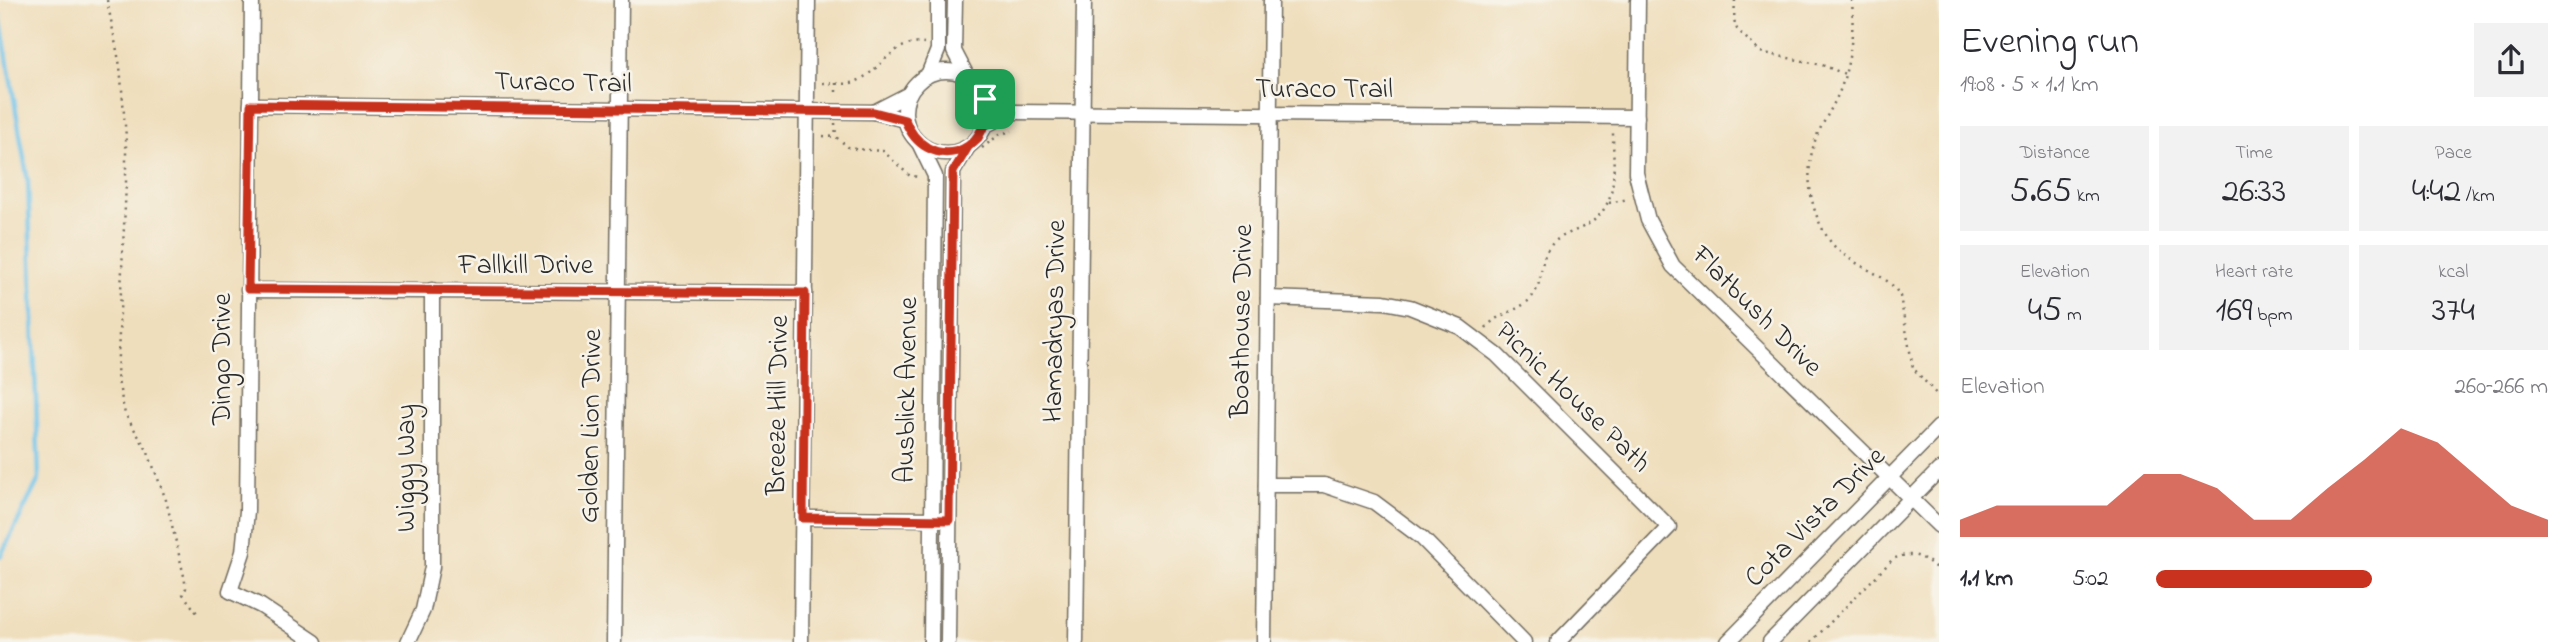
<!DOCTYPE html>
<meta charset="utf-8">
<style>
:root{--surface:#fff;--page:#f2f2f3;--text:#2b2b33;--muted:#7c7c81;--accent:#c8321e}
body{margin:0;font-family:"Indie Flower",sans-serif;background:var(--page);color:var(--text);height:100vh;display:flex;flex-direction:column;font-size:26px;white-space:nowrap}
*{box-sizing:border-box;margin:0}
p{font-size:23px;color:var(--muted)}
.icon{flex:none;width:38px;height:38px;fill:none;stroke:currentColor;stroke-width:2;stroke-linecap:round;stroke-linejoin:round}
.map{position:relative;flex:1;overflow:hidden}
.panel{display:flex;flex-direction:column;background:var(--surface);width:630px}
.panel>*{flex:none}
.pin{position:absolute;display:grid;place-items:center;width:60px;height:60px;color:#fff;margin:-30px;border-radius:14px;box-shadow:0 4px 10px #0006}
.round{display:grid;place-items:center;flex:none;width:74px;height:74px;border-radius:0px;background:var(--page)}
.overview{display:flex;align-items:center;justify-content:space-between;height:119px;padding:0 21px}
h1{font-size:38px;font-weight:600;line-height:52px}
.stats{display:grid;grid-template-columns:repeat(3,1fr);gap:10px;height:119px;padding:7px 21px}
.stats div{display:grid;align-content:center;border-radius:0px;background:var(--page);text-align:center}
.stats b{font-size:35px;font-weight:600}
.stats small{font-size:19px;font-weight:400}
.stats p{font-size:19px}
.chart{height:196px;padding:14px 21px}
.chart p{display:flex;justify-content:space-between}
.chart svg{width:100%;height:126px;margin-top:7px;fill:var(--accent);opacity:.7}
ul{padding:0 21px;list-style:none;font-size:23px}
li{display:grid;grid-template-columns:112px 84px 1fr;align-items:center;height:52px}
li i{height:18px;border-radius:9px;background:var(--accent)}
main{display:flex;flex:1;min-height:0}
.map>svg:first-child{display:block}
</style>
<main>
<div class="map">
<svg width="1939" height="642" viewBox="0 0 1939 642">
<rect width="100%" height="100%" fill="#f7f3e8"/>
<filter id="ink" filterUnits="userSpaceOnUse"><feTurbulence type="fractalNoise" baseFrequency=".0143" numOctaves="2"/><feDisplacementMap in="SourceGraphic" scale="14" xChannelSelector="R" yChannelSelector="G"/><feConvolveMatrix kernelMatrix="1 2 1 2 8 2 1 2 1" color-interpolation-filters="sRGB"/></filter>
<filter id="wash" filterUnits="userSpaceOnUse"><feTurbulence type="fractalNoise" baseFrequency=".00686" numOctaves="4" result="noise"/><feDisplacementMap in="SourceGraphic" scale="28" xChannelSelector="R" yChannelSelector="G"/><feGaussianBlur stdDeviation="1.57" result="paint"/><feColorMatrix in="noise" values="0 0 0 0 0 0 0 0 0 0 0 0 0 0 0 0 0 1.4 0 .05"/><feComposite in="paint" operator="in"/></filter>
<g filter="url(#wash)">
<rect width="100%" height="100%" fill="#efdebc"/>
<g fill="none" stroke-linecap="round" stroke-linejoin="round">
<path stroke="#6dc3ea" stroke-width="4.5" d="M0 16 28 182 39 479 0 557"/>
</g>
</g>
<g filter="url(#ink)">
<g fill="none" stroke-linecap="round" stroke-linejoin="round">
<g stroke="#706a5e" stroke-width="17">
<g id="minor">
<path d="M252 0 247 511 243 552 230 591 261 606 315 642"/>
<path d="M955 0 954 51 968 78"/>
<path d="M1638 0 1636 173 1648 220 1673 266 1939 526"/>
<circle cx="946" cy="112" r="41"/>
<path d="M928 75 938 50V0"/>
<path d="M251 105 874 112"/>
<path d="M1012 112 1637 117"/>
<path d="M905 120 874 112 909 94"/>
<path d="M984 126 1012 112 985 99"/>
<path d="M919 143 935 176 931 642"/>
<path d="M248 290 805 293"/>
<path d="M1268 298 1384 302 1410 307 1460 327 1497 355 1669 527 1558 642"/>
<path d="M1266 485H1324L1374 502 1422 538 1524 642"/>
<path d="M803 518 941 519"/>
<path d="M408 642 423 610 432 567V290"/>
<path d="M614 642 621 0"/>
<path d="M801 642 808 0"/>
<path d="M948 642 953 172 968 147"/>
<path d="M1076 642 1084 0"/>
<path d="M1264 642 1271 0"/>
<path d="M1728 642 1939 427"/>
<path d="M1770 642 1939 470"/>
</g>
</g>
<g stroke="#706a5e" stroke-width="2.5" stroke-dasharray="2 5" stroke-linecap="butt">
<path d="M107 0 120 66 126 137V184L117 376 125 414 147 450 166 500 184 576 186 588 183 594 197 613"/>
<path d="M1735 0 1734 20 1737 29 1760 52 1822 65 1845 74"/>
<path d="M1852 0C1854 29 1851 57 1842 85 1836 102 1826 117 1818 133 1803 168 1808 210 1830 241 1847 264 1876 269 1895 288L1900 296 1913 368 1939 397"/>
<path d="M981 72 992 84 1012 95"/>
<path d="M823 83C834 83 847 86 857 81 882 70 893 39 924 44"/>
<path d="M836 83V96"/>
<path d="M835 123 836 137"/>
<path d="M823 136 836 137 848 147 856 149 883 151 910 176 921 177"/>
<path d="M982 148 1000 134 1012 131"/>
<path d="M1609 203 1628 199"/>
<path d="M1486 328C1498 312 1519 312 1531 298 1544 284 1538 263 1549 248 1556 237 1570 233 1581 228 1621 210 1613 170 1613 133"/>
<path d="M1811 642 1893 559C1913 550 1925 557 1939 571"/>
</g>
<use href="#minor" stroke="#fff" stroke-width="14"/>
</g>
</g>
<g fill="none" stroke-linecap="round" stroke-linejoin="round" filter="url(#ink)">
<g stroke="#fff" stroke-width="14">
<path id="route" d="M985 99C993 157 926 174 905 120L874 112 251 105 248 289 805 293 803 518 949 520 953 172 968 147 978 138 984 126 1012 112 985 99"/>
</g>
<use href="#route" stroke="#c8321e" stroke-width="9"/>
</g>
<g text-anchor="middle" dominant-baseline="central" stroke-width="5" stroke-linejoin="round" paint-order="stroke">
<g font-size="28" fill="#2b2b2b" stroke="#f7f3e8">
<text transform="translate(563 84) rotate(1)">Turaco Trail</text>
<text x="1324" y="90">Turaco Trail</text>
<text x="526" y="266">Fallkill Drive</text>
<text transform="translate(1756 312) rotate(45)">Flatbush Drive</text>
<text transform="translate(1056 321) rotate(-89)">Hamadryas Drive</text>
<text transform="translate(1243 321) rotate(-89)">Boathouse Drive</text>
<text transform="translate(223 359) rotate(-90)">Dingo Drive</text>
<text transform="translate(908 390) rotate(-89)">Ausblick Avenue</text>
<text transform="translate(1572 398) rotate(44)">Picnic House Path</text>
<text transform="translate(779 405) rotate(-89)">Breeze Hill Drive</text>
<text transform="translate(592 426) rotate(-89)">Golden Lion Drive</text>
<text transform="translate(407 468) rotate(-90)">Wiggy Way</text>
<text transform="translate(1816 518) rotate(-45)">Cota Vista Drive</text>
</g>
</g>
</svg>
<div class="pin" style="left:985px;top:99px;background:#1e9e55"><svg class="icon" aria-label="arrive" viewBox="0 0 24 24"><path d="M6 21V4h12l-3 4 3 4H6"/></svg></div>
</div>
<section class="panel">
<div class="overview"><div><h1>Evening run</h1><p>19:08 · 5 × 1.1 km</p></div><a class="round"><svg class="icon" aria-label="share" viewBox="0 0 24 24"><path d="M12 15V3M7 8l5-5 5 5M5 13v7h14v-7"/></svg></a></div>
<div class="stats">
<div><p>Distance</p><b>5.65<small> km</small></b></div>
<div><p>Time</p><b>26:33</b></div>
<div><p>Pace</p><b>4:42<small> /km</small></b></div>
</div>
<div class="stats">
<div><p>Elevation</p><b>45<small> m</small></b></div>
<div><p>Heart rate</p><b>169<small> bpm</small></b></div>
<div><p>kcal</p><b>374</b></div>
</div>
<div class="chart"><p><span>Elevation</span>260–266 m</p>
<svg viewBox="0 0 160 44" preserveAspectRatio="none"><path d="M0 44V38L10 33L20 33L30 33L40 33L50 22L60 22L70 27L80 38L90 38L100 27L110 17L120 6L130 11L140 22L150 33L160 38V44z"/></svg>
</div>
<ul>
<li><b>1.1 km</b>5:02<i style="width:55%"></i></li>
</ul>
</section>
</main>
